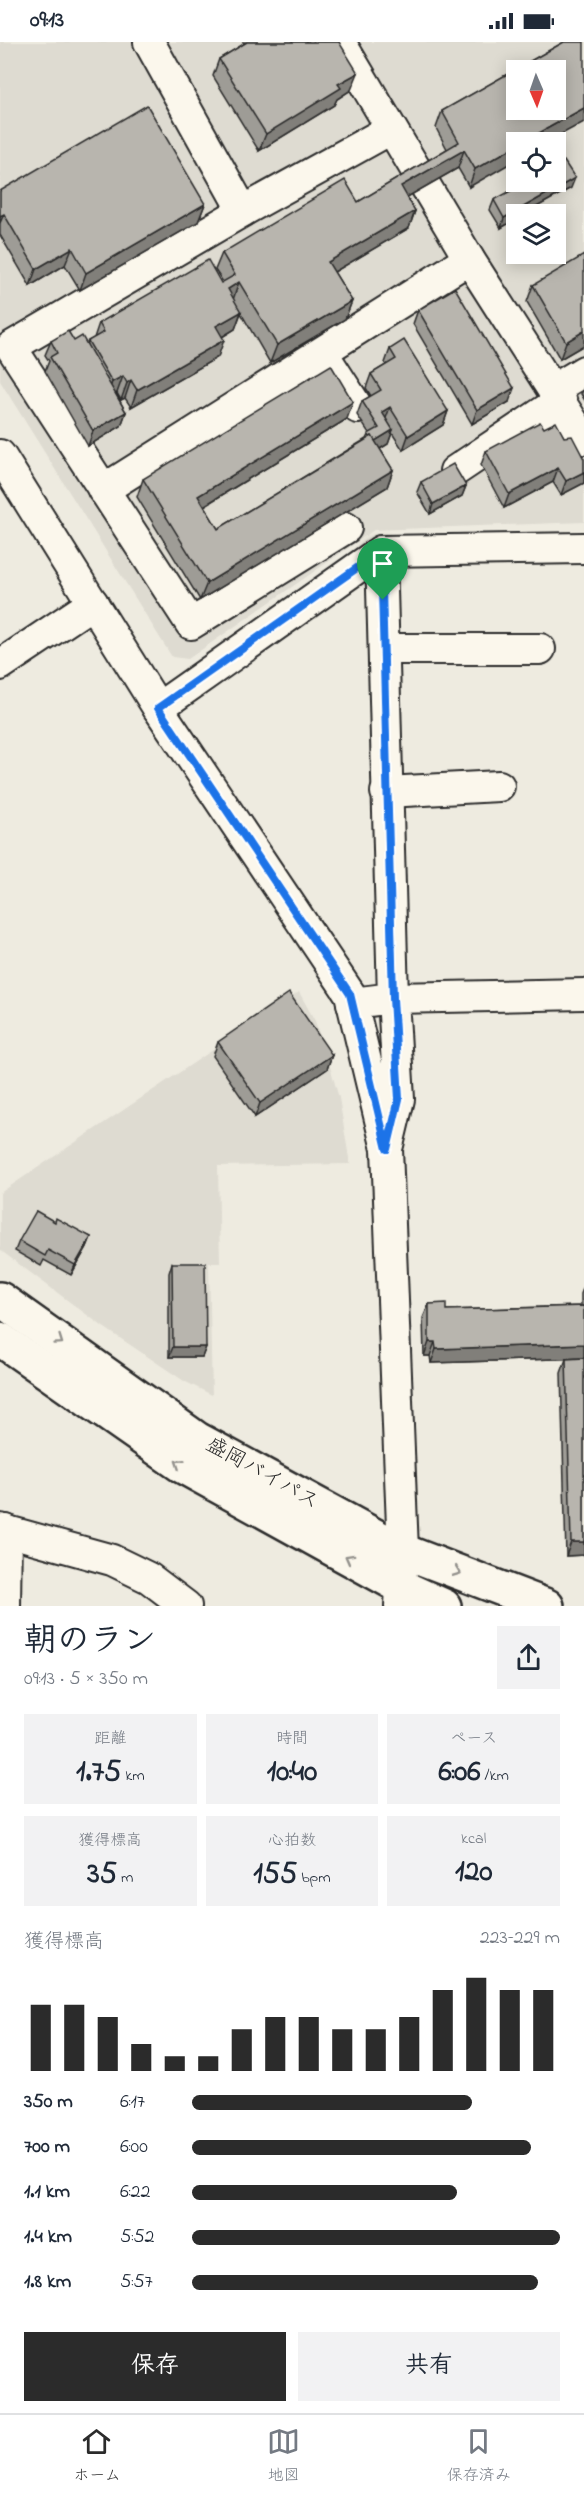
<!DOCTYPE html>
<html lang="ja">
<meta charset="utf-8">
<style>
:root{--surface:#fff;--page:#f2f2f3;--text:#1f2937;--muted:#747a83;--line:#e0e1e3;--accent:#2b2b2b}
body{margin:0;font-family:"Indie Flower","Klee One",sans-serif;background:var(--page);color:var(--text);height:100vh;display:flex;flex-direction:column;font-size:22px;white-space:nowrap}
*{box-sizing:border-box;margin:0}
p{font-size:20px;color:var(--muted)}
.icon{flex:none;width:33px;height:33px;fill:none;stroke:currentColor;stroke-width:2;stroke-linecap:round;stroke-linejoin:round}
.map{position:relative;height:1564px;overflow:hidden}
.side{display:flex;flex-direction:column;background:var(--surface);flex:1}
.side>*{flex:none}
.needle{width:39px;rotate:178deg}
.tools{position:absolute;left:506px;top:18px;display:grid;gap:12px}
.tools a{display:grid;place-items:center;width:60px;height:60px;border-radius:0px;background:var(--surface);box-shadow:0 3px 15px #0003;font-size:30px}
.pin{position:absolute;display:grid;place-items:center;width:51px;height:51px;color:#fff;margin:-62px -26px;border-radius:50% 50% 50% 0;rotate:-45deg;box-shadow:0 0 6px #0007}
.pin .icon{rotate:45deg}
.round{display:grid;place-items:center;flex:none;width:63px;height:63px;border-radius:0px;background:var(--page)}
.overview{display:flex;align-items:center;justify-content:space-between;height:102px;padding:0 24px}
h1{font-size:33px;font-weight:700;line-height:45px}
.figures{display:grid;grid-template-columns:repeat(3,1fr);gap:9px;height:102px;padding:6px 24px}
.figures div{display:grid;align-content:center;border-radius:0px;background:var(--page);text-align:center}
.figures b{font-size:30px;font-weight:700}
.figures small{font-size:16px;font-weight:400}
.figures p{font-size:16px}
.chart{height:168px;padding:12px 24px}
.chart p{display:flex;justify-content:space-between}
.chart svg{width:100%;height:108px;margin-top:6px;stroke:var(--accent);stroke-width:6}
.cta{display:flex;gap:12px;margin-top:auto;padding:12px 24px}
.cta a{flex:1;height:69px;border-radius:0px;background:var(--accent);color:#fff;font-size:24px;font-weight:700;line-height:69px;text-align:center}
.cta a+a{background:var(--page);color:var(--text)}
ul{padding:0 24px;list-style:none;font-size:20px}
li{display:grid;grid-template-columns:96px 72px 1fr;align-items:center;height:45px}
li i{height:15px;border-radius:8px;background:var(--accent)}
.status{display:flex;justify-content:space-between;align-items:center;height:42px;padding:0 30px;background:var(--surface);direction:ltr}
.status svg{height:16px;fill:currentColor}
.tabs{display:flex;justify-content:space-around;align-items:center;height:84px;border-top:2px solid var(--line);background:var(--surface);font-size:16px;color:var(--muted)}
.tabs a{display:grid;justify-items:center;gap:3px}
.tabs .selected{color:var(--accent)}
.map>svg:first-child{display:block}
</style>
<div class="status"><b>09:13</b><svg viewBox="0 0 49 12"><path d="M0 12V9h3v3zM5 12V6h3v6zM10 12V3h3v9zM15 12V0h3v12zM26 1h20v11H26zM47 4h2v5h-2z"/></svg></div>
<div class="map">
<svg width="584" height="1564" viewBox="0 0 584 1564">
<rect width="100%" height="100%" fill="#eeebe0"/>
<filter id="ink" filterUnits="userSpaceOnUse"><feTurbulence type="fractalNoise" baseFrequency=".0167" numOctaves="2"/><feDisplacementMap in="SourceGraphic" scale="12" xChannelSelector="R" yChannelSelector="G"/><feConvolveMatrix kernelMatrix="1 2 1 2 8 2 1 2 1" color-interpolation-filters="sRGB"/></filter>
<g filter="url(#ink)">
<g fill="#dedbd1" fill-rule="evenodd">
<path d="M0 0H584V480L374 488 188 617 172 615 0 339ZM516 28H555V68H516ZM516 100H555V140H516ZM516 172H555V212H516Z"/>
<path d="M299 950 315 979 329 1021 339 1056 350 1122 218 1124 220 1221H209L212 1353 184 1339 102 1284 0 1208V1151Z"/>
</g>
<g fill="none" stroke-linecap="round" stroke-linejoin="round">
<g stroke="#2b2b2b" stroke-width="34">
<g id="minor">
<path d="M149 0 243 169"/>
<path d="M340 0 469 217 584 397"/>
<path d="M329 321 358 366"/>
<path d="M554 347 584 329"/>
<path d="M0 413 158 666 350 952 387 1107 403 1509 400 1564"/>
<path d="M455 429 561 358"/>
<path d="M103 448 469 217"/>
<path d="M346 486 191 582 11 305 243 169 391 87"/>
<path d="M384 607H540"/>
<path d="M0 623 93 561"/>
<path d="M158 666 381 509 584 506"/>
<path d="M386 750 499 744"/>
<path d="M352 961 393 956 381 509"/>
<path d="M388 1103 399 1057 393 956 584 952"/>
<path d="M0 1487 112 1518 149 1536 186 1564"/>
<path d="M5 1564 6 1488"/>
</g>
</g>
<g stroke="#2b2b2b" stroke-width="38">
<g id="highway">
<path d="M0 1257 197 1397 403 1509 547 1564"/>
<path d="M0 1297 182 1424 400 1544 444 1564"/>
</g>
</g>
<use href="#minor" stroke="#fbf7ec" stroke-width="30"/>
<use href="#highway" stroke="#fbf7ec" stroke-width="33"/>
</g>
<g fill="#9e9c96" stroke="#2b2b2b" stroke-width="1.5">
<path d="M243 0H339L351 48 337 57 334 63 259 109 213 34 219 17 244 2Z"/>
<path d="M564 0 469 145 458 126 407 155 415 169 409 186 334 230 352 259 345 277 270 321 241 271 235 287 222 295 218 315 131 365 125 356 121 358 117 351 116 352 126 370 121 384 88 404 45 329 49 319 45 313 51 299H74L87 302 88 299 94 296 99 281 221 241 223 240 215 228 222 211 358 160 447 107 436 86 442 69Z"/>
<path d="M571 146 524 172H516V177L501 186 490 168 494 158Z"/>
<path d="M0 149 205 162 198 180 80 248 65 223 30 244 0 193Z"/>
<path d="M533 243 584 303 560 317 527 260Z"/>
<path d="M418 268 509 360 472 382 413 282Z"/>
<path d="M390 307 448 369 443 383 403 408 392 391 388 402 380 407 393 428 387 445 200 558 137 455 143 437 347 377 204 464 218 487 366 397 369 391 357 373 362 359 371 354 366 346 371 332 386 323 385 321Z"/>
<path d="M584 345V357L581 352Z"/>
<path d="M544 386 564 395 584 417V441L561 453 553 440 504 466 481 423 486 409Z"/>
<path d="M421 440 466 444 462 454 430 472 417 450Z"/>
<path d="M218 1000 332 1013 327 1027 255 1075 213 1014Z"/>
<path d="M55 1180 91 1195 87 1205 71 1233 44 1218 41 1224 15 1209 19 1199Z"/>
<path d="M172 1221 206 1305 202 1315H169V1231Z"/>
<path d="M584 1244V1316L431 1321 430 1314H424L423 1276 429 1262 446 1268 581 1264V1252Z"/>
<path d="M584 1316V1513L566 1514 561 1331 566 1317Z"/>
</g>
<g fill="#817f7a" stroke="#2b2b2b" stroke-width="1.5">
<path d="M358 31 351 48 337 57 334 63 259 109 266 92 338 42Z"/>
<path d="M584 66V80L547 100H523Z"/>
<path d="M516 104V118L469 145 475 127Z"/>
<path d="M464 108 458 126 395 162 401 144Z"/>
<path d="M575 136 571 146 524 172H516V177L501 186 504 176Z"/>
<path d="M205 162 198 180 80 248 86 231Z"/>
<path d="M415 169 409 186 322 237 328 220Z"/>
<path d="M4 172 0 181V174Z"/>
<path d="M72 206 65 223 30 244 36 227Z"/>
<path d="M239 240 233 258 228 247Z"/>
<path d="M352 259 345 277 270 321 277 303Z"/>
<path d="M241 270 235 287 210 302 216 284Z"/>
<path d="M584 289V303L560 317 566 300Z"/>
<path d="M224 298 218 315 131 365 137 348Z"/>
<path d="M123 334 117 351 106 358 112 340Z"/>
<path d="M131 338 125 356 121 358 127 341Z"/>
<path d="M514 346 509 360 472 382 477 368Z"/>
<path d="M353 360 347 377 192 471 198 454Z"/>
<path d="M390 365 385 379 377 384 382 370Z"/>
<path d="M448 369 443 383 403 408 408 394Z"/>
<path d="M126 370 121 384 88 404 93 389Z"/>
<path d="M393 388 388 402 368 414 373 400Z"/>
<path d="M558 426 553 440 504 466 509 452Z"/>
<path d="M393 428 387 445 200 558 207 541Z"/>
<path d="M584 430V441L561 453 566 439Z"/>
<path d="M466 444 462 454 430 472 433 462Z"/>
<path d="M332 1013 327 1027 255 1075 260 1061Z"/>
<path d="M91 1195 87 1205 71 1233 75 1223Z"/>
<path d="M429 1300H435L430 1314H424Z"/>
<path d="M584 1302V1316L431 1321 436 1307Z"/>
<path d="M173 1305H206L202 1315H169Z"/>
<path d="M571 1500H584V1513L566 1514Z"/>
</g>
<g fill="#b8b5ae" stroke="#2b2b2b" stroke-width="1.5" fill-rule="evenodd">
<path d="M247 0H339L358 31 338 42 341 46 266 92 219 17Z"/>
<path d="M564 0H584V66L523 100H516V104L475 127 464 108 401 144 415 169 328 220 352 259 277 303 239 240 228 247 241 270 216 284 224 298 137 348 131 338 127 341 123 334 112 340 88 299 104 290 99 281 208 218 221 241 235 233 222 211 345 138 358 160 459 100 442 69ZM516 28H555V68H516Z"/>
<path d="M147 63 205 162 86 231 72 206 36 227 4 172 0 174V149Z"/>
<path d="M564 119 575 136 504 176 494 158 527 140H555V124Z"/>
<path d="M584 213V289L566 300 533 243Z"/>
<path d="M455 246 514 346 477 368 418 268Z"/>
<path d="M68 289 74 299 82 294 126 370 93 389 50 315 57 311 51 299Z"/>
<path d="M404 298 448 369 408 394 390 365 382 370 393 388 375 399 372 394 370 395 368 392 379 386 362 359 381 348 371 332 396 317 390 307Z"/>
<path d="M331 323 353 360 198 454 218 487 372 394 393 428 207 541 143 437Z"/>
<path d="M540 380 544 386 556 380 564 395 572 394 584 417V430L566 439 558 426 509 452 486 409Z"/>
<path d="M453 422 466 444 433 462 421 440Z"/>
<path d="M289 951 332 1013 260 1061 218 1000Z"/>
<path d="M36 1169 55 1180 56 1176 91 1195 75 1223 48 1208 45 1214 19 1199Z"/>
<path d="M172 1221H205L206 1305H173Z"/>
<path d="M446 1261V1268L584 1264V1302L436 1307 435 1300H429V1262Z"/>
<path d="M584 1316V1500H571L566 1317Z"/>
</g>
<defs><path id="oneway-chevron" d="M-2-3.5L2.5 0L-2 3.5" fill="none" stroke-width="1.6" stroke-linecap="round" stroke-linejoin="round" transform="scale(1.5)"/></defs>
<g stroke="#93918c">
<use href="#oneway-chevron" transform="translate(59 1299) rotate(35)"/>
<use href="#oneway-chevron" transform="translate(179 1421) rotate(-147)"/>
<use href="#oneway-chevron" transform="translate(349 1516) rotate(-151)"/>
<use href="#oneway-chevron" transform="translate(457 1530) rotate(21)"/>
</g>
</g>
<g fill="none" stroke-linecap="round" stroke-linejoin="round" filter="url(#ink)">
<g stroke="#fff" stroke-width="12">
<path id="route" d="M381 509 393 956 399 1057 387 1107 350 952 158 666Z"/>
</g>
<use href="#route" stroke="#1a73e8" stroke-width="8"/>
</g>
<g text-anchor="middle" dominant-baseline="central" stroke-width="6" stroke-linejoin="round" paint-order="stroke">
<g font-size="21" fill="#2b2b2b" stroke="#fbf7ec">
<text transform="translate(262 1432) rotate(29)">盛岡バイパス</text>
</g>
</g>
</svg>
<div class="tools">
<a><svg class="needle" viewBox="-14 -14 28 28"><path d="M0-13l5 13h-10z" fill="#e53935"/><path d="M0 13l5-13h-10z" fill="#747a83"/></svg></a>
<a><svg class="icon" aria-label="locate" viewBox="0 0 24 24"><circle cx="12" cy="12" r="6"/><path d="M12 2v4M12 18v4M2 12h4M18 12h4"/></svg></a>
<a><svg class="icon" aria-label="layers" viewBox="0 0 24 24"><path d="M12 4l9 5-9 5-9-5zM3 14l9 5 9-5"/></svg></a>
</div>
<div class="pin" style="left:383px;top:558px;background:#1e9e55"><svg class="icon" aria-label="arrive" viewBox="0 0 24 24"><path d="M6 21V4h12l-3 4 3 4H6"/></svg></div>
</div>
<section class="side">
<div class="overview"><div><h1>朝のラン</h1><p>09:13 · 5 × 350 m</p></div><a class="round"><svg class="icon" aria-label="share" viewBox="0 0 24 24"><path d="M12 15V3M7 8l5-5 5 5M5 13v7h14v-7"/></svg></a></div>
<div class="figures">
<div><p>距離</p><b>1.75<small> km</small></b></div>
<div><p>時間</p><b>10:40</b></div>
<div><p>ペース</p><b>6:06<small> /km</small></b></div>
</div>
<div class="figures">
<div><p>獲得標高</p><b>35<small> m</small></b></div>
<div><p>心拍数</p><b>155<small> bpm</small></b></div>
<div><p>kcal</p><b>120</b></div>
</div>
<div class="chart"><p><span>獲得標高</span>223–229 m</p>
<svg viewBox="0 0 160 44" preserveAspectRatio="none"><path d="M5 44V17M15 44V17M25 44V22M35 44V33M45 44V38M55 44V38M65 44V27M75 44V22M85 44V22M95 44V27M105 44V27M115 44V22M125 44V11M135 44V6M145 44V11M155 44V11"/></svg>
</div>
<ul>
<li><b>350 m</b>6:17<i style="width:76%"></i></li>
<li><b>700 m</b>6:00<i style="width:92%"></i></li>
<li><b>1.1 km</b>6:22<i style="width:72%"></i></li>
<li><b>1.4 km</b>5:52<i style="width:100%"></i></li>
<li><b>1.8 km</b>5:57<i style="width:94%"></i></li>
</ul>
<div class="cta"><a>保存</a><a>共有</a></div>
</section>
<nav class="tabs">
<a class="selected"><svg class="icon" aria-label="home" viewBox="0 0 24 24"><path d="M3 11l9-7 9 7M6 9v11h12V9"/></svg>ホーム</a>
<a><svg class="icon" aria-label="map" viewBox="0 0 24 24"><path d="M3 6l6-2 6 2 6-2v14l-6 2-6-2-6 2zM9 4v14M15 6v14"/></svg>地図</a>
<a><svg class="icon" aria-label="saved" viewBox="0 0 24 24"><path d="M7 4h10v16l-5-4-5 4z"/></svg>保存済み</a>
</nav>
